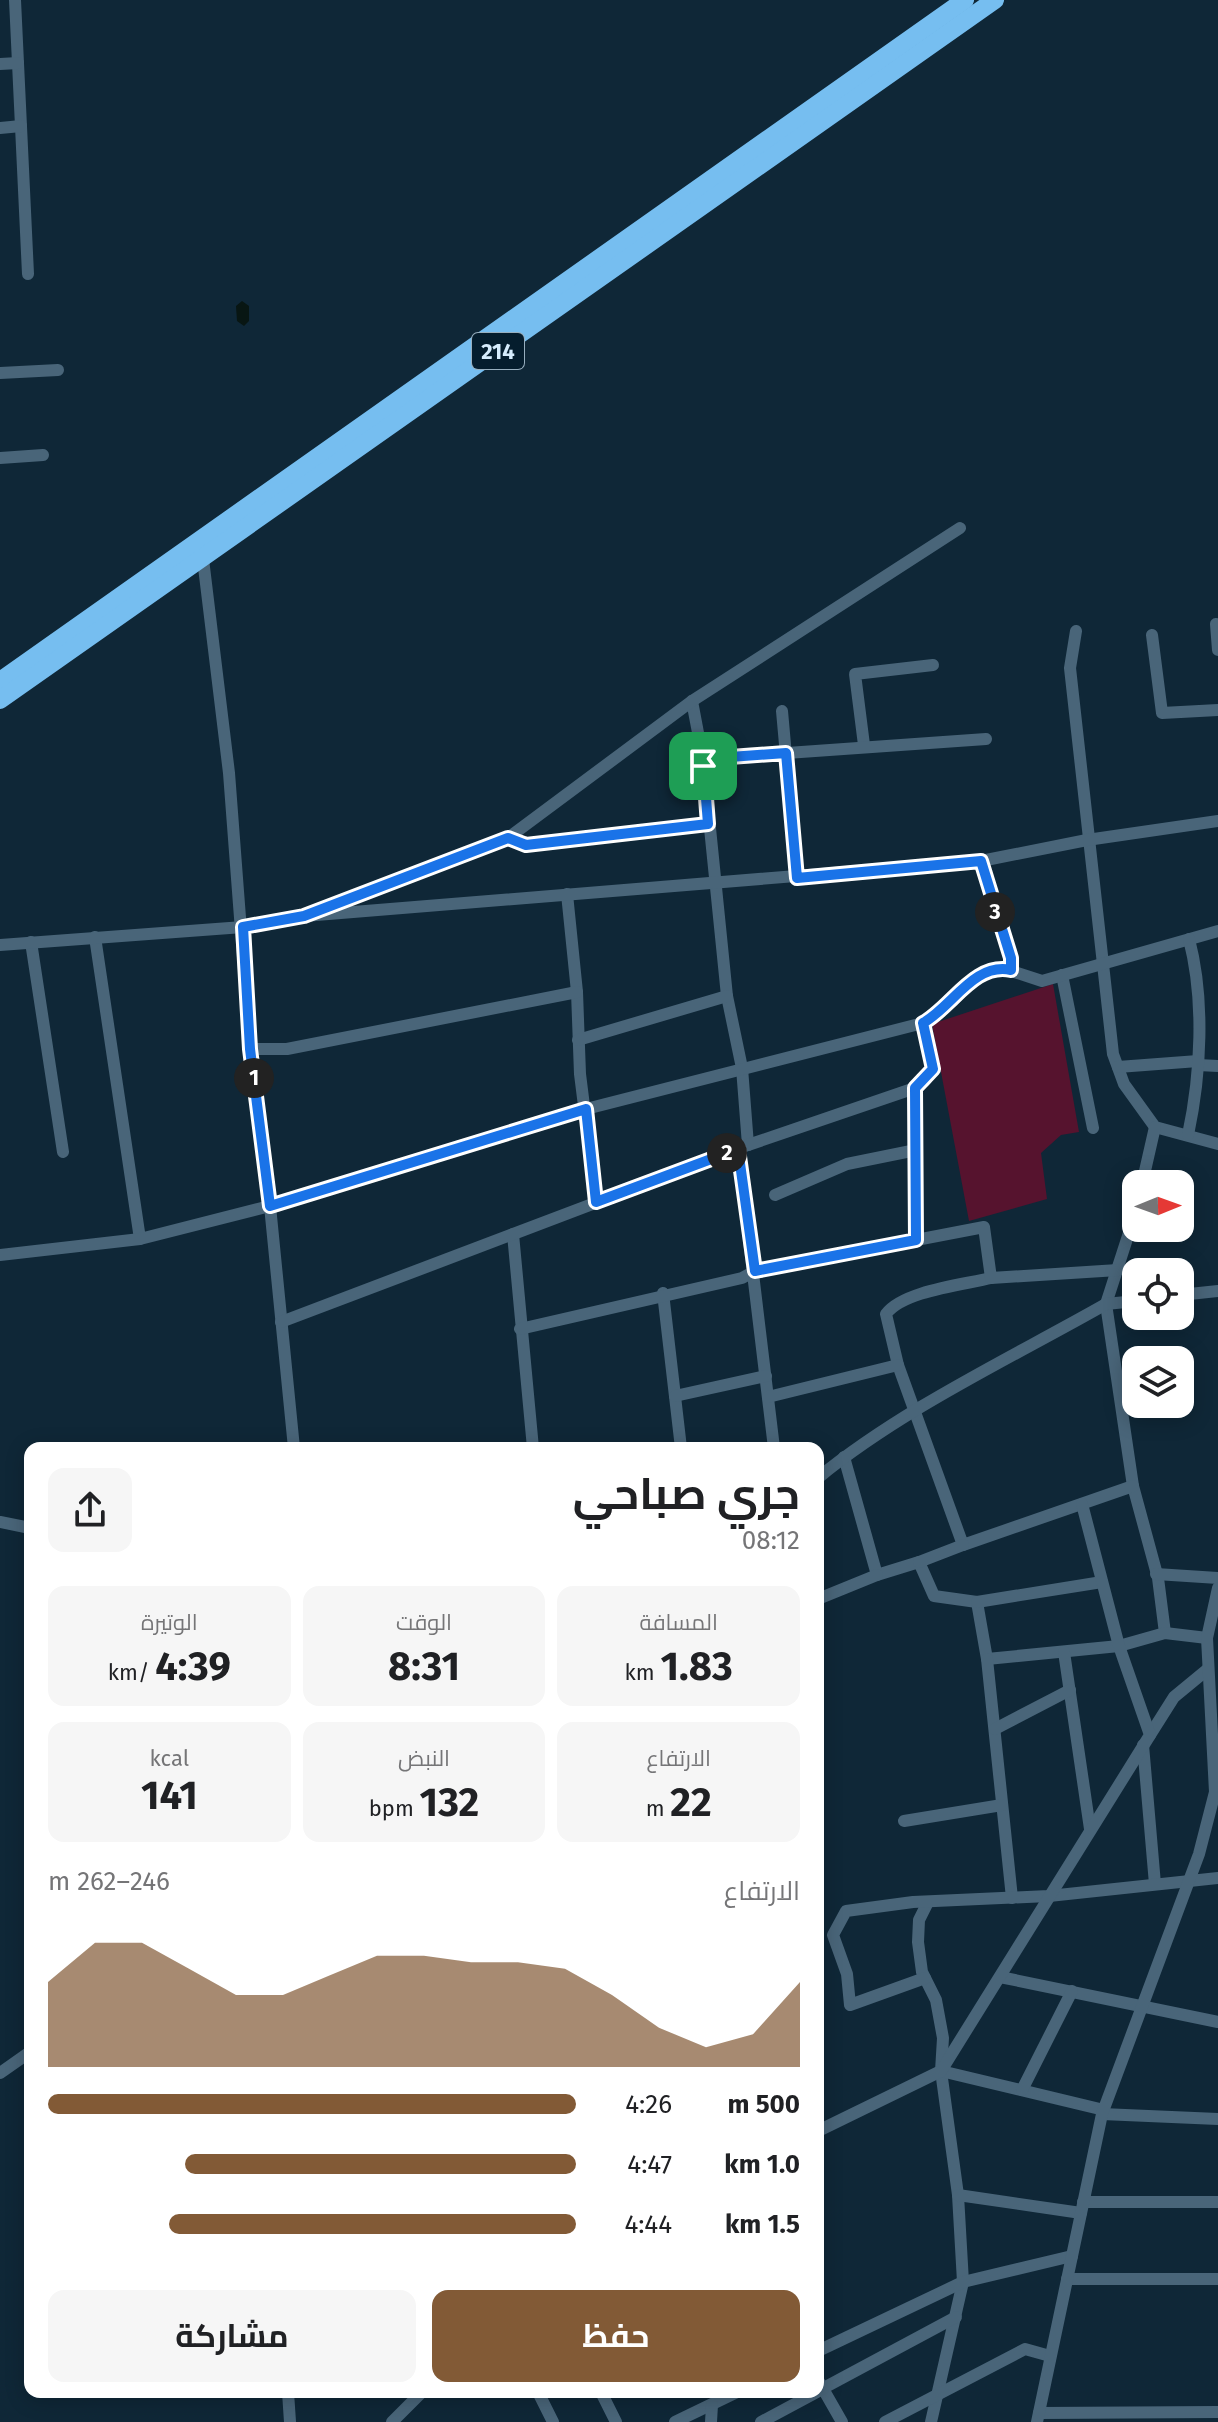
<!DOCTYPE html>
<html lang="ar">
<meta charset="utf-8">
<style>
:root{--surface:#fff;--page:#f6f6f6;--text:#202124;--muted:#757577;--accent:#825a36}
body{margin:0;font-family:"Fira Sans",Cairo,sans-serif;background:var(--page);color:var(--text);direction:rtl;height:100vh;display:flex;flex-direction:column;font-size:30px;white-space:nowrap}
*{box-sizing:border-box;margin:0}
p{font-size:26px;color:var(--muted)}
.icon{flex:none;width:44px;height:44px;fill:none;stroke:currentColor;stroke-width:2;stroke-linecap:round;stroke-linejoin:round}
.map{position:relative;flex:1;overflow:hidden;direction:ltr}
.details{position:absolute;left:24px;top:1442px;width:800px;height:956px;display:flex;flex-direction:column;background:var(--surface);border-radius:16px;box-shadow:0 4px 20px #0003;direction:rtl}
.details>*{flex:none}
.needle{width:52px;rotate:89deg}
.fabs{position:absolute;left:1122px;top:1170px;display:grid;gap:16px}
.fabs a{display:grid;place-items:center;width:72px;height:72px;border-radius:16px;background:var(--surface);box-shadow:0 4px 20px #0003;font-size:40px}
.pin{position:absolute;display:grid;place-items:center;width:68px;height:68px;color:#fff;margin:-34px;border-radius:16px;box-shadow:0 4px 12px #0006}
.km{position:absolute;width:40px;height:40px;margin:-20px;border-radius:50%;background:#222;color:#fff;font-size:22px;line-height:40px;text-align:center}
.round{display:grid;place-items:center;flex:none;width:84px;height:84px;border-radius:16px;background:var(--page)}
.headline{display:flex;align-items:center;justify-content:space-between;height:136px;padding:0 24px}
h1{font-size:44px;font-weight:700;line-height:60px}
.stats{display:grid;grid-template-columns:repeat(3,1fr);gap:12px;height:136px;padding:8px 24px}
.stats div{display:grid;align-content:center;border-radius:16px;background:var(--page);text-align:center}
.stats b{font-size:40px;font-weight:700}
.stats small{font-size:22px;font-weight:400}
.stats p{font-size:22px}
.chart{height:224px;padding:16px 24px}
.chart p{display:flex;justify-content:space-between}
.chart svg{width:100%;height:144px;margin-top:8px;fill:var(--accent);opacity:.7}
.action{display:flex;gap:16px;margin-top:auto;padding:16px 24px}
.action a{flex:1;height:92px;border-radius:16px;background:var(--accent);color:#fff;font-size:32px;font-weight:700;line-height:92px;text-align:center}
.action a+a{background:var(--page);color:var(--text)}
ul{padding:0 24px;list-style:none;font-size:26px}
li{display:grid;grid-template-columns:128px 96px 1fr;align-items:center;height:60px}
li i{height:20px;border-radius:10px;background:var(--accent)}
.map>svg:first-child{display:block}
</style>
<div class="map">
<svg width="1218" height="2422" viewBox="0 0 1218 2422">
<rect width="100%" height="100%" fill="#0f2737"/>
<path fill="#56132e" d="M1053 984 1079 1132 1061 1135 1041 1153 1047 1199 969 1221 932 1024Z"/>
<path fill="#081613" d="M242 301 249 306V321L244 326 237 321 236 306Z"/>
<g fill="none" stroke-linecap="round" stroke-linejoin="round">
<g stroke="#496579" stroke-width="12">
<path d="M15 0 28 274"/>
<path d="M0 64 18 63"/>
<path d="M0 128 21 126"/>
<path d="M0 373 58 370"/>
<path d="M0 458 43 455"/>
<path d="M203 559 229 773 250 1049 270 1206 294 1448"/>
<path d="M1216 624 1218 650"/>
<path d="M1076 631 1070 668 1113 1054 1124 1084 1155 1127 1218 1144"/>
<path d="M1152 635 1162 713 1218 710"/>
<path d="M692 701 703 759 727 996 742 1068 748 1145"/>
<path d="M782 711 797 878"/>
<path d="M864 745 855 674 933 665"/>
<path d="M703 759 986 739"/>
<path d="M508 838 526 845 708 824"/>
<path d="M981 861 1011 958V970"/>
<path d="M567 894 577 992 580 1074 596 1202"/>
<path d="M319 910 508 838 692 701 960 528"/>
<path d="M95 937 140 1239"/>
<path d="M31 942 63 1152"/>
<path d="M0 945 243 927 304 916 981 861 1087 840 1218 821"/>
<path d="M1062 975 1093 1128"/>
<path d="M923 1023 953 1001 970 982 984 972 1002 968 1042 981 1218 931"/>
<path d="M578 1040 727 996"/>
<path d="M250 1049H287L577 992"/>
<path d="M1198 1065 1218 1066"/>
<path d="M1118 1067 1198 1061"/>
<path d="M915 1088 916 1240"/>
<path d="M1188 1135C1201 1074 1205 1000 1189 939"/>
<path d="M738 1149 774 1448"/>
<path d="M1142 1184 1155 1127"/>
<path d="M775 1195 847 1164 916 1150"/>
<path d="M1136 1211 1106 1304 1133 1486 1158 1578 1165 1633"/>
<path d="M513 1234 533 1448"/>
<path d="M0 1255 140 1239 270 1206 586 1109 923 1023 933 1069 925 1081 915 1088 748 1145 281 1322"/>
<path d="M991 1278C962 1285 903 1291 886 1314L898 1365 963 1545 1133 1486"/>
<path d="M663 1293 681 1448"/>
<path d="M1180 1295 1218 1291"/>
<path d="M520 1329 742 1278 755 1271 984 1227 991 1278 1118 1270"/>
<path d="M675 1396 766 1376"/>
<path d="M768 1397 898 1365"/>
<path d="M844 1457 877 1575 919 1562 934 1596 977 1602 987 1659 1119 1646 1165 1633 1207 1638"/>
<path d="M818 1478C902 1409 1011 1358 1106 1304L1136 1301"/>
<path d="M0 1522 30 1528"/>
<path d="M919 1562 963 1545"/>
<path d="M1156 1574 1218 1578"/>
<path d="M818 1599 877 1575"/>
<path d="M977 1602 1102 1582"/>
<path d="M1064 1652 1090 1829"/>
<path d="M987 1659 1012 1898"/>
<path d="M995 1729 1070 1690"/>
<path d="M1150 1735 1174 1697 1208 1669"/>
<path d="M1143 1745 1155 1884"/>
<path d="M904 1821 1002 1805"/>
<path d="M928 1902 919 1920 918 1942 922 1972 936 2000 943 2038 941 2071 958 2195 963 2282 931 2422"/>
<path d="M1000 1977 1218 2022"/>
<path d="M925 1978 850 2005 847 1974 833 1935 846 1911 913 1902 1049 1896 1218 1878"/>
<path d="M941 2071 1104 2110"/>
<path d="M0 2073 30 2052"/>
<path d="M1022 2090 1072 1991"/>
<path d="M1102 2114 1218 2119"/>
<path d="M818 2131 941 2071 1150 1735 1119 1646 1082 1504"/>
<path d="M958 2195 1081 2213"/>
<path d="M1083 2202H1218"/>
<path d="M1067 2279H1218"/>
<path d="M818 2351 963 2282 1072 2256"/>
<path d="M818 2380 842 2422"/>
<path d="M818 2391 956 2317"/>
<path d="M288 2392 290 2422"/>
<path d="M538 2392 553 2422"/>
<path d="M601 2392 616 2422"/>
<path d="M1039 2413 1218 2412"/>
<path d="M392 2422 422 2392"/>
<path d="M675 2422 737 2392"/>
<path d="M711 2422 712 2405"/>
<path d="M761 2422 817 2392"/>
<path d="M885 2422 1025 2349 1050 2356"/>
<path d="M1037 2422 1102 2114 1199 1854 1215 1792 1207 1638 1218 1588"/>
</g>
<g stroke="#76bef0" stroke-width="18">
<path d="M0 681 965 0"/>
<path d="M0 700 995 0"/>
</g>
</g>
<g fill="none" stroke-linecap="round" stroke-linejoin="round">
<g stroke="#fff" stroke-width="16">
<path id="route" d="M786 753 797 878 981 861 1011 958V970C974 962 952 1007 923 1023L933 1069 915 1088 916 1240 755 1271 738 1149 596 1202 586 1109 270 1206 250 1049 243 927 304 916 508 838 526 845 708 824 703 759Z"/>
</g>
<use href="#route" stroke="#1a73e8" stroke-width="10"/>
</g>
<g text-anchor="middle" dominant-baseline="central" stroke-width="6" stroke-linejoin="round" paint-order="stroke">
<rect fill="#051d2d" stroke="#97aebe" stroke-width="2" x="472" y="333" width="52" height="36" rx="6"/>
<g font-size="22" font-weight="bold" fill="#d6ecfc">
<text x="498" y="351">214</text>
</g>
</g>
</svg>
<div class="fabs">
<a><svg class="needle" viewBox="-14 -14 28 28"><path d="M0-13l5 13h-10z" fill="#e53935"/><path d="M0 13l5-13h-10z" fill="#757577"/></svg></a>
<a><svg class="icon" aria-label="locate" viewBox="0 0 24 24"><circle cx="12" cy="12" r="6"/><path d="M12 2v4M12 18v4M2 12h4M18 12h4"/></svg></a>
<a><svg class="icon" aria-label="layers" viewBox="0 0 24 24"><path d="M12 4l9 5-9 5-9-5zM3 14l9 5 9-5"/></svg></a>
</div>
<div class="pin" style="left:703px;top:766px;background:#1e9e55"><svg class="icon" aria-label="arrive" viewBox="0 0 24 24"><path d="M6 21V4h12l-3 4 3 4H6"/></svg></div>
<b class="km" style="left:254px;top:1078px">1</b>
<b class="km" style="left:727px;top:1153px">2</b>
<b class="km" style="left:995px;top:912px">3</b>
<section class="details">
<div class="headline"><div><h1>جري صباحي</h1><p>08:12</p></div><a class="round"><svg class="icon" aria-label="share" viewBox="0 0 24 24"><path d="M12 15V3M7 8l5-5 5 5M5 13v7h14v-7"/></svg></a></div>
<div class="stats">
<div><p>المسافة</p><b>1.83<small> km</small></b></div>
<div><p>الوقت</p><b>8:31</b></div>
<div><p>الوتيرة</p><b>4:39<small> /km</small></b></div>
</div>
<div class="stats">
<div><p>الارتفاع</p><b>22<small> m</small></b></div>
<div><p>النبض</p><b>132<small> bpm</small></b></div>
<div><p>kcal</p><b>141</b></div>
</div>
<div class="chart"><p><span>الارتفاع</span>246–262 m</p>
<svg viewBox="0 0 160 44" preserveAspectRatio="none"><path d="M0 44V18L10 6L20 6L30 14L40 22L50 22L60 16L70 10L80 10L90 12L100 12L110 14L120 22L130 32L140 38L150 34L160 18V44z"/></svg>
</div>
<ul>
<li><b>500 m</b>4:26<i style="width:100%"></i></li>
<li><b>1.0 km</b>4:47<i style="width:74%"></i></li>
<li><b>1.5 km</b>4:44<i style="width:77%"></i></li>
</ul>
<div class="action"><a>حفظ</a><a>مشاركة</a></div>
</section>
</div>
